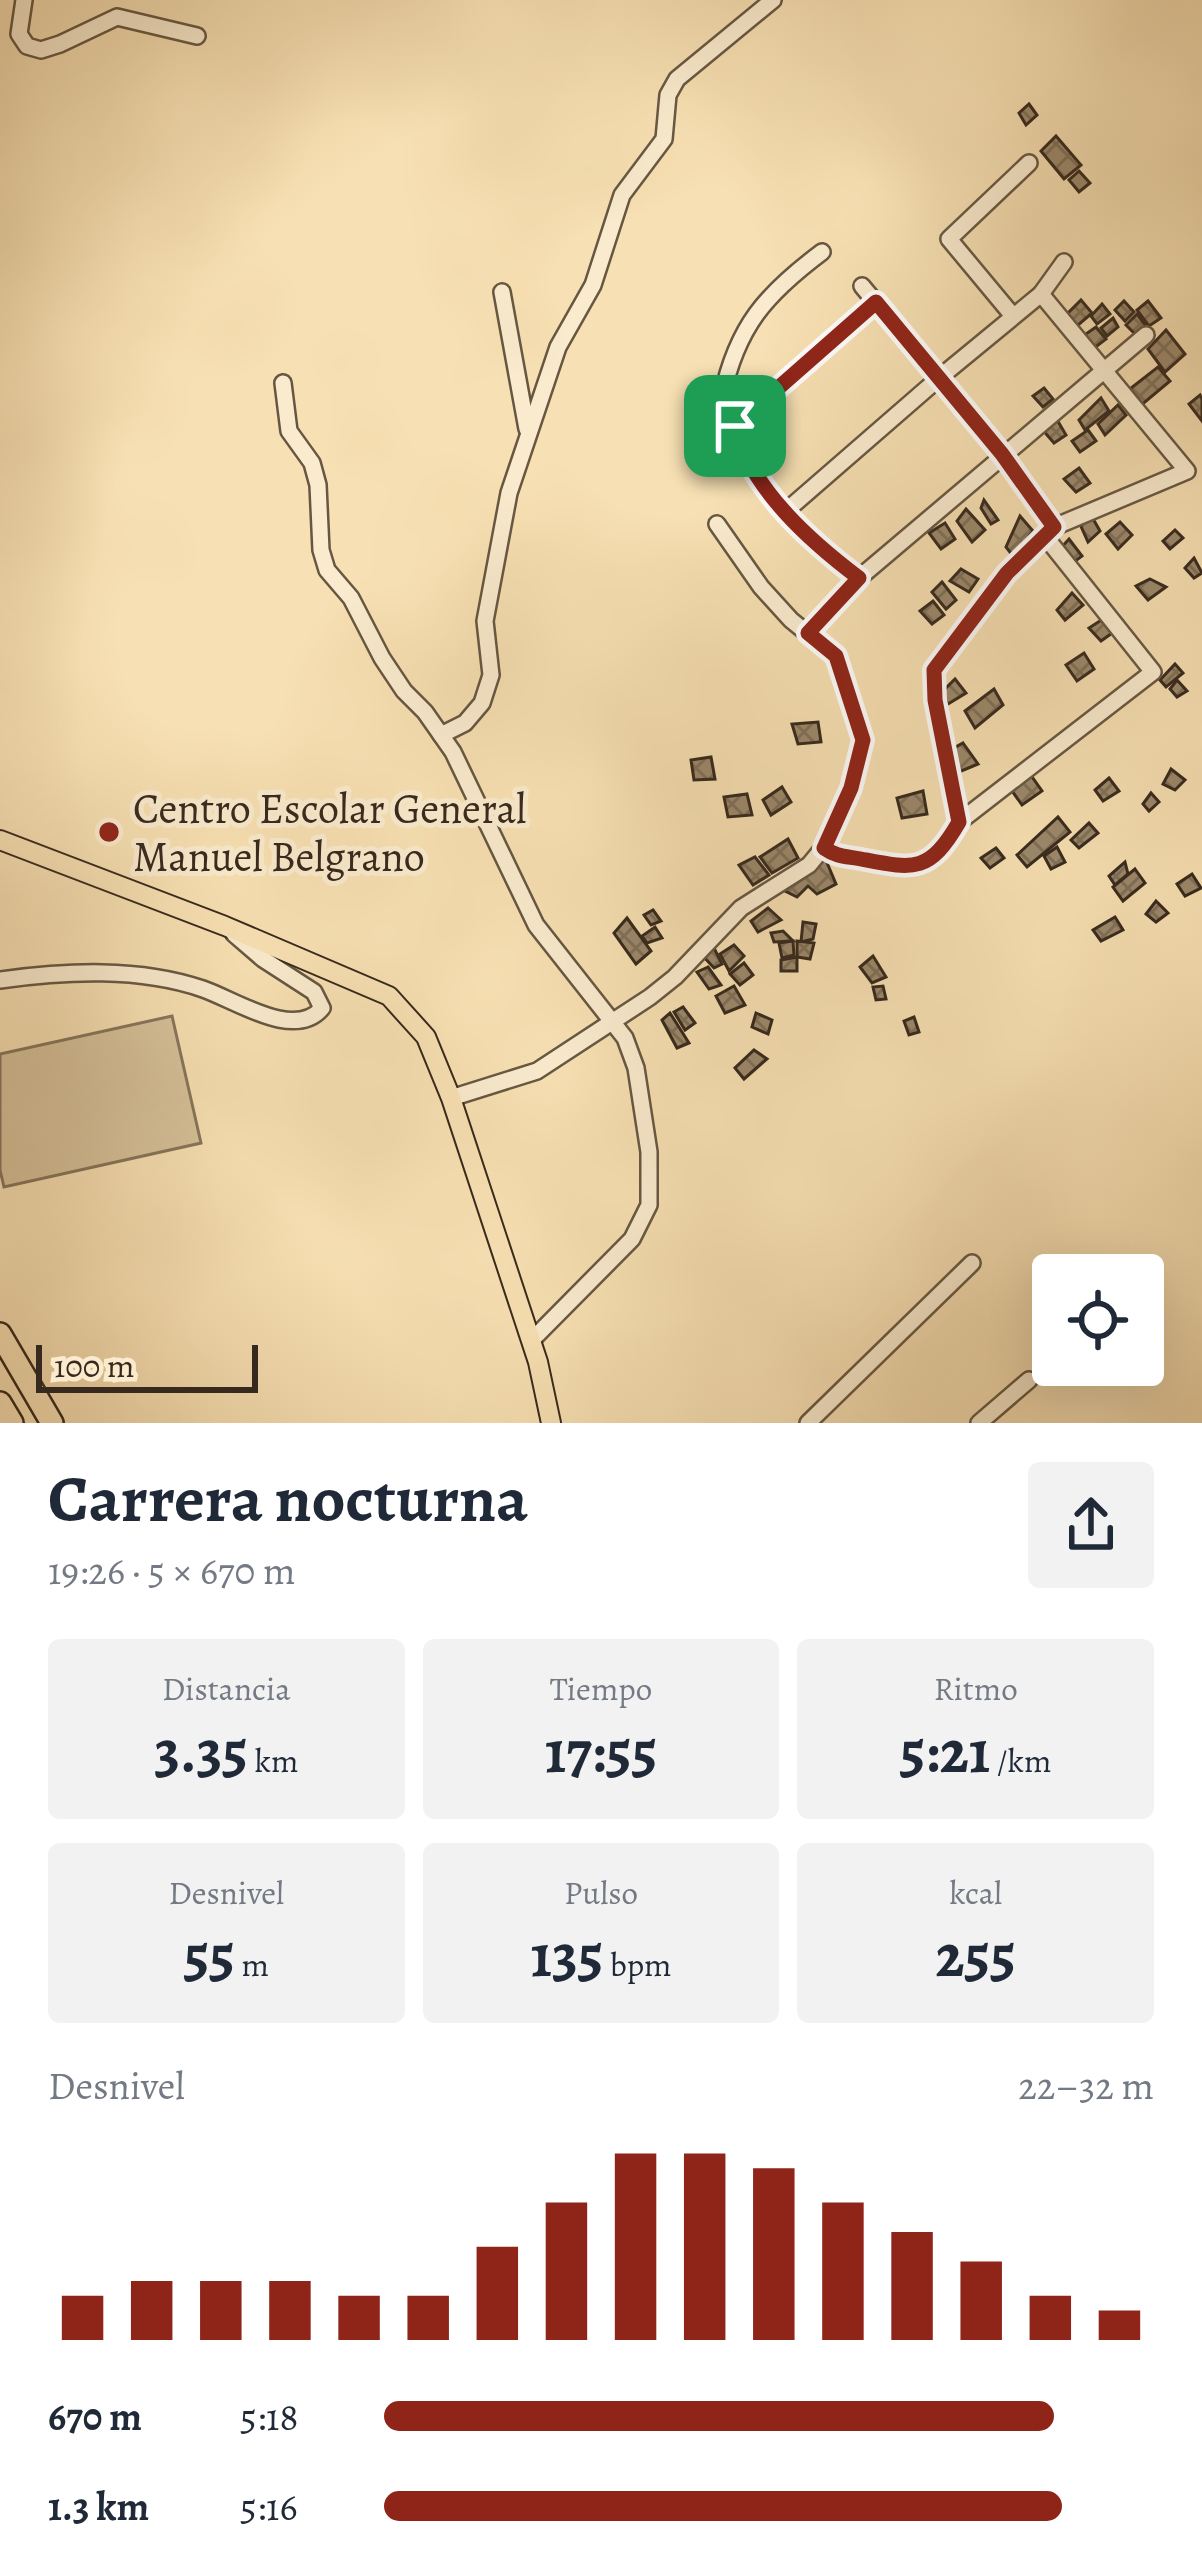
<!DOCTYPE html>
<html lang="es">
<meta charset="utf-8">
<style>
:root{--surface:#fff;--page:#f2f2f3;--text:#1f2937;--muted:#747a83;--accent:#8f2418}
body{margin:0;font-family:Alegreya,serif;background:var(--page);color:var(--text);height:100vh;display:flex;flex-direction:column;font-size:45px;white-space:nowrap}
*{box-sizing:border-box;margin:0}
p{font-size:39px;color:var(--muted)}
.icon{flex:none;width:66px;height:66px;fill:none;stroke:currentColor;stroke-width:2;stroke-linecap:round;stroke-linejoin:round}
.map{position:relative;height:1423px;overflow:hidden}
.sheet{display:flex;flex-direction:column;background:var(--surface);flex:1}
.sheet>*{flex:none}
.fabs{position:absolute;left:1032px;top:1254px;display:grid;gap:24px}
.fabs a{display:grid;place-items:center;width:132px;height:132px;border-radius:12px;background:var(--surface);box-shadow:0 12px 48px #0002;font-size:60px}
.scale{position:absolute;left:36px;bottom:30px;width:222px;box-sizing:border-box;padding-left:12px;border:6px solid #37291d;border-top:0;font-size:33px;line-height:42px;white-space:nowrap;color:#37291d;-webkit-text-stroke:9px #faebce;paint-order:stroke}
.pin{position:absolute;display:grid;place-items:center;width:102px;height:102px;color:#fff;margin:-51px;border-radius:24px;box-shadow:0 6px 18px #0006}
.round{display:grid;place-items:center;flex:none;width:126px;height:126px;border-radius:12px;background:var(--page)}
.summary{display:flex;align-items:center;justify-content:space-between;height:204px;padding:0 48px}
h1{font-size:66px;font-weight:700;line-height:90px}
.metrics{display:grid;grid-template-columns:repeat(3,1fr);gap:18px;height:204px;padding:12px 48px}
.metrics div{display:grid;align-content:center;border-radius:12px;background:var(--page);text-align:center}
.metrics b{font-size:60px;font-weight:700}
.metrics small{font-size:33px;font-weight:400}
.metrics p{font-size:33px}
.chart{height:336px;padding:24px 48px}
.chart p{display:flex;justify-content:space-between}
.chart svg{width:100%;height:216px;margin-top:12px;stroke:var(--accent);stroke-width:6}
ul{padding:0 48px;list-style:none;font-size:39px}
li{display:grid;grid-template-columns:192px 144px 1fr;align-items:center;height:90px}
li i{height:30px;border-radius:15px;background:var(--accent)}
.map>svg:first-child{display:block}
</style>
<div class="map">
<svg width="1202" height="1423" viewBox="0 0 1202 1423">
<defs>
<pattern id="building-cross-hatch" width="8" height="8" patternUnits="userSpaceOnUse" patternTransform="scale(3)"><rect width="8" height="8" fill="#9b886b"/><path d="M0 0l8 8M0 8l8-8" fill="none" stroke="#7f6f57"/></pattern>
</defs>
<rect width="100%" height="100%" fill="#f7e0b3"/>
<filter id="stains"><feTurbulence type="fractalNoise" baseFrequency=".00167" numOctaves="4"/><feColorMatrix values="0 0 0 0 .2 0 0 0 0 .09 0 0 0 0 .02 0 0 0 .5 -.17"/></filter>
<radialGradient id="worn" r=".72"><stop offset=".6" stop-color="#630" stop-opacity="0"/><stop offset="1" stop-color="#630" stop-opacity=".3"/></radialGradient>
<path fill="#d6c19a" stroke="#86755c" stroke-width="3" d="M172 1016 201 1143 4 1187 0 1170V1054Z"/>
<g fill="url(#building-cross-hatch)" stroke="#37291d" stroke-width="3">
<path d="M1029 104 1037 115 1026 125 1019 113Z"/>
<path d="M1056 136 1081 165 1064 179 1041 151Z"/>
<path d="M1079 171 1090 183 1079 192 1069 180Z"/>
<path d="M1081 300 1092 313 1077 326 1066 315Z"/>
<path d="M1124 301 1134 312 1125 321 1115 310Z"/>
<path d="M1148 301 1161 318 1149 326 1137 310Z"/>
<path d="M1102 304 1110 314 1097 324 1091 316Z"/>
<path d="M1137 314 1146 326 1136 335 1126 325Z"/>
<path d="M1113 318 1118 327 1107 336 1101 328Z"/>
<path d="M1096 327 1106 339 1093 349 1083 336Z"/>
<path d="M1166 330 1185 354 1165 372 1148 349Z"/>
<path d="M1158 367 1170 381 1139 407 1126 392Z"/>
<path d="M1044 388 1053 399 1043 407 1033 396Z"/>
<path d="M1200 395 1202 399V421L1189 404Z"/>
<path d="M1101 398 1109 411 1085 430 1079 420Z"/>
<path d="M1118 405 1126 415 1105 435 1098 424Z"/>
<path d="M1056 418 1066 435 1054 443 1041 428Z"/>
<path d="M1088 430 1096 441 1080 452 1072 441Z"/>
<path d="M1079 468 1090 483 1076 492 1064 479Z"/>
<path d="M984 500 998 520 991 524 981 508Z"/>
<path d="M966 509 985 530 972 542 957 521Z"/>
<path d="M1020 516 1033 531 1013 556 1006 547Z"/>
<path d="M1092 517 1100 531 1088 542 1080 524Z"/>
<path d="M1120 522 1132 535 1118 549 1106 534Z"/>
<path d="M945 523 955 539 941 549 929 533Z"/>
<path d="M1175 530 1183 538 1170 549 1163 541Z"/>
<path d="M1069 539 1082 556 1070 565 1058 551Z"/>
<path d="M1194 558 1202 573 1194 578 1185 568Z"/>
<path d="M961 569 978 579 969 592 950 581Z"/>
<path d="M1150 579 1166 587 1148 600 1136 586Z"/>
<path d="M942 582 956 600 946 609 932 592Z"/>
<path d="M1072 593 1083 605 1065 620 1057 610Z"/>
<path d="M933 601 944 615 932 624 920 611Z"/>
<path d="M1106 617 1115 631 1101 641 1089 628Z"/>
<path d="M1084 653 1094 669 1077 681 1066 665Z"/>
<path d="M1175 664 1183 673 1166 687 1160 680Z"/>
<path d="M955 679 966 693 948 704 941 693Z"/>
<path d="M1177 680 1187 691 1177 697 1170 689Z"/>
<path d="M994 689 1003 705 975 728 965 711Z"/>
<path d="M818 722 821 742 798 744 792 724Z"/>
<path d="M963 743 978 764 959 772 952 749Z"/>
<path d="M711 757 715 779 694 780 691 760Z"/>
<path d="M1171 769 1185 780 1175 790 1163 784Z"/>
<path d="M1030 774 1042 791 1022 805 1010 788Z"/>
<path d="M1109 778 1119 791 1103 801 1095 790Z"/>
<path d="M782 787 791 802 771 815 763 800Z"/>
<path d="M923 791 927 814 902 818 897 798Z"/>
<path d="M1151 793 1159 802 1149 811 1143 804Z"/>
<path d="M747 794 752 815 728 817 724 797Z"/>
<path d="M1058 817 1070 832 1027 867 1017 855Z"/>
<path d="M1089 823 1098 833 1079 848 1071 840Z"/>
<path d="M788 839 798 858 772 873 760 857Z"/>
<path d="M1057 847 1065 862 1051 869 1044 856Z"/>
<path d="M996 848 1004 858 990 868 981 858Z"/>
<path d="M755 857 769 875 753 885 739 865Z"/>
<path d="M825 858 836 884 817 894 808 886 797 897 779 888Z"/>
<path d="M1125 862 1128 874 1115 885 1109 876Z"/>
<path d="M1135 869 1145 883 1123 901 1113 887Z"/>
<path d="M1192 874 1201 888 1185 896 1177 884Z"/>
<path d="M1156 901 1168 913 1156 922 1146 914Z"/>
<path d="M768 908 781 920 758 932 751 921Z"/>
<path d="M653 910 661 921 651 925 644 915Z"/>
<path d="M1115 917 1123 930 1101 941 1093 930Z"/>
<path d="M627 918 651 951 636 964 614 933Z"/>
<path d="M803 922 816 924 813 939 801 942Z"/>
<path d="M655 927 662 938 647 943 642 936Z"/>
<path d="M783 931 793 941 774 942 771 933Z"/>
<path d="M793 941 794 955 782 958 779 943Z"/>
<path d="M797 941 814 943 810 959 797 957Z"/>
<path d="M712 944 722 964 714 968 702 955Z"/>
<path d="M734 945 744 956 729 971 720 954Z"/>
<path d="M873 956 886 977 872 983 860 967Z"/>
<path d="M797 957V971H781V960Z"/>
<path d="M744 963 753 975 740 985 730 974Z"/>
<path d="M708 967 721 985 709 989 697 972Z"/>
<path d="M734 986 745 1005 725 1013 716 996Z"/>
<path d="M883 986 886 999 876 1000 873 987Z"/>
<path d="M683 1007 695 1023 685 1030 674 1012Z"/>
<path d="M670 1013 689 1043 677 1048 662 1020Z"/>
<path d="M756 1013 772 1020 768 1034 752 1027Z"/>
<path d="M914 1017 919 1032 909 1035 904 1021Z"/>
<path d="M754 1050 767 1059 744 1079 735 1068Z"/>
</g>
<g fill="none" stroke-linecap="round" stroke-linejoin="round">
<g stroke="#675742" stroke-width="20">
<g id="minor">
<path d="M24 0 19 34 27 46 41 50 60 44 117 17 197 36"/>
<path d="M502 292 527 429"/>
<path d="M1041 294 1187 471 1054 527"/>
<path d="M1013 316 949 239 1029 163"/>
<path d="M283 383 289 431 312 463 318 485 321 550 327 570 351 598 382 658 404 691 425 712 453 752 536 925 625 1038 636 1068 649 1152V1205L632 1239 531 1341"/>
<path d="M735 426 722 397C737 326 766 294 822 252"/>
<path d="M786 511 939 378 1041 294 1064 262"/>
<path d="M859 578C810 541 751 488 735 426L876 302"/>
<path d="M808 633 859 578 1146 335"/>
<path d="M441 735 465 723 482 703 491 675 485 621 509 493 558 347 593 285 622 195 664 139 668 95 677 79 773 0"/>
<path d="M959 822 1153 672 1044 535"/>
<path d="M823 848C837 857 845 856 861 859 914 869 929 874 959 822L935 700 934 670 1007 573 1054 527 1002 454 862 286"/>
<path d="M0 980C66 971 139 967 203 989 235 1000 295 1041 322 1008L314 992 263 959 234 934"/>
<path d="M451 1098 537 1071 650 997 675 977 741 908 809 865 823 848 851 787 863 740 844 680 835 656 791 620 761 587 717 524"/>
<path d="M808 1423 972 1263"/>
<path d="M979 1423 1029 1380"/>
</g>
</g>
<g stroke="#37291d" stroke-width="22">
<path id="major" d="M0 840 225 926 389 996 426 1037 451 1098 538 1362 551 1423"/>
</g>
<g stroke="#37291d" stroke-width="26">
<g id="highway">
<path d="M0 1334 52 1423"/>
<path d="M0 1403 12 1423"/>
</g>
</g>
<use href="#minor" stroke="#faebce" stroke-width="15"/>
<use href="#major" stroke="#f7e0b3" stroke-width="18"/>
<use href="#highway" stroke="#f7e0b3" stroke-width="21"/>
</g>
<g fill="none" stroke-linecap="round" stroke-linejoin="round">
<g stroke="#fff" stroke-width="24">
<path id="route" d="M876 302 1002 454 1054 527 1007 573 934 670 935 700 959 822C929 874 913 869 861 859 845 856 837 857 824 848L851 788 863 740 836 656 808 633 859 578C810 541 750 488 735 426Z"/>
</g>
<use href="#route" stroke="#8f2418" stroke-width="15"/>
</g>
<circle fill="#8f2418" stroke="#faebce" stroke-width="4.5" cx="109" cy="832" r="12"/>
<g text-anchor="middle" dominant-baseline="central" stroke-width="10" stroke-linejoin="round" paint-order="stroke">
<g font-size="42" fill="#37291d" stroke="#faebce" text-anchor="start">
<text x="133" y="808">Centro Escolar General<tspan x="133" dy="48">Manuel Belgrano</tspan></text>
</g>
</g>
<rect width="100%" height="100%" filter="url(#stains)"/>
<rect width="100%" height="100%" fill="url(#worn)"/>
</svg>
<div class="fabs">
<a><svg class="icon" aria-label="locate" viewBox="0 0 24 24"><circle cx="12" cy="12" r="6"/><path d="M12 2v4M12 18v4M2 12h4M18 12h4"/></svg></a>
</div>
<div class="scale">100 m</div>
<div class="pin" style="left:735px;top:426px;background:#1e9e55"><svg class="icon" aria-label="arrive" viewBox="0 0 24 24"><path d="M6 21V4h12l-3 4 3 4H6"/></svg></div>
</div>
<section class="sheet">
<div class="summary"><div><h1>Carrera nocturna</h1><p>19:26 · 5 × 670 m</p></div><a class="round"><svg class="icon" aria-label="share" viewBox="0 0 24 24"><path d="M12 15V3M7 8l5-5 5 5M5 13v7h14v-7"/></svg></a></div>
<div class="metrics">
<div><p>Distancia</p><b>3.35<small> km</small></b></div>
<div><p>Tiempo</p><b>17:55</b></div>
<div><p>Ritmo</p><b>5:21<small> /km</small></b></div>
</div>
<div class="metrics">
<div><p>Desnivel</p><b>55<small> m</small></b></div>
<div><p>Pulso</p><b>135<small> bpm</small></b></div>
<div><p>kcal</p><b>255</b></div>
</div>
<div class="chart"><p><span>Desnivel</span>22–32 m</p>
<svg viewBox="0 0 160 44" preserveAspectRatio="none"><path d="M5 44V35M15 44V32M25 44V32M35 44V32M45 44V35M55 44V35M65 44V25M75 44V16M85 44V6M95 44V6M105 44V9M115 44V16M125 44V22M135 44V28M145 44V35M155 44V38"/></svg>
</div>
<ul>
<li><b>670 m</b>5:18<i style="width:87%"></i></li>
<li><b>1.3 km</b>5:16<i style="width:88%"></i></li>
</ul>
</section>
